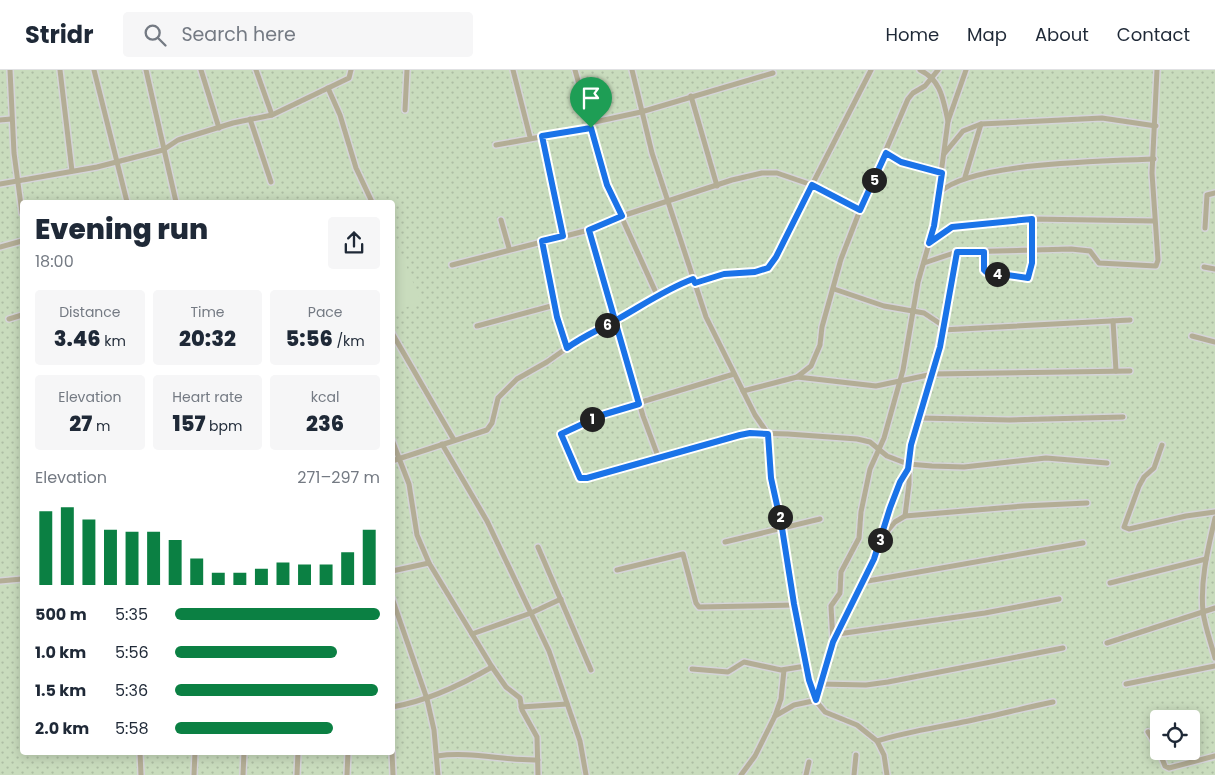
<!DOCTYPE html>
<meta charset="utf-8">
<style>
:root{--surface:#fff;--page:#f6f6f7;--text:#1f2937;--muted:#747a83;--line:#e0e1e3;--accent:#0b8043}
body{margin:0;font-family:Poppins,sans-serif;background:var(--page);color:var(--text);height:100vh;display:flex;flex-direction:column;font-size:19px;white-space:nowrap}
*{box-sizing:border-box;margin:0}
p{font-size:16px;color:var(--muted)}
.icon{flex:none;width:28px;height:28px;fill:none;stroke:currentColor;stroke-width:2;stroke-linecap:round;stroke-linejoin:round}
.map{position:relative;flex:1;overflow:hidden}
.details{position:absolute;left:20px;top:130px;width:375px;height:555px;display:flex;flex-direction:column;background:var(--surface);border-radius:5px;box-shadow:0 2px 12px #0003}
.details>*{flex:none}
.tools{position:absolute;left:1150px;top:640px;display:grid;gap:10px}
.tools a{display:grid;place-items:center;width:50px;height:50px;border-radius:5px;background:var(--surface);box-shadow:0 2px 12px #0003;font-size:25px}
.pin{position:absolute;display:grid;place-items:center;width:42px;height:42px;color:#fff;margin:-51px -21px;border-radius:50% 50% 50% 0;rotate:-45deg;box-shadow:0 0 5px #0007}
.pin .icon{rotate:45deg}
.km{position:absolute;width:25px;height:25px;margin:-12px;border-radius:50%;background:#222;color:#fff;font-size:14px;line-height:25px;text-align:center}
.round{display:grid;place-items:center;flex:none;width:52px;height:52px;border-radius:5px;background:var(--page)}
.head{display:flex;align-items:center;justify-content:space-between;height:85px;padding:0 15px}
h1{font-size:28px;font-weight:800;line-height:38px}
.figures{display:grid;grid-template-columns:repeat(3,1fr);gap:8px;height:85px;padding:5px 15px}
.figures div{display:grid;align-content:center;border-radius:5px;background:var(--page);text-align:center}
.figures b{font-size:21px;font-weight:800}
.figures small{font-size:14px;font-weight:400}
.figures p{font-size:14px}
.chart{height:140px;padding:10px 15px}
.chart p{display:flex;justify-content:space-between}
.chart svg{width:100%;height:90px;margin-top:5px;stroke:var(--accent);stroke-width:6}
ul{padding:0 15px;list-style:none;font-size:16px}
li{display:grid;grid-template-columns:80px 60px 1fr;align-items:center;height:38px}
li i{height:12px;border-radius:6px;background:var(--accent)}
header{display:flex;align-items:center;gap:30px;box-sizing:border-box;height:70px;padding:0 25px;background:var(--surface);border-bottom:1px solid var(--line)}
header strong{font-size:24px}
nav{display:flex;gap:28px;margin-inline-start:auto;font-size:18px}
.search{width:350px;height:45px;background:var(--page);display:flex;align-items:center;gap:12px;box-sizing:border-box;padding:0 18px;border-radius:5px;color:var(--muted);font-size:19px}
.map>svg:first-child{display:block}
</style>
<header>
<strong>Stridr</strong>
<div class="search"><svg class="icon" aria-label="search" viewBox="0 0 24 24"><circle cx="10" cy="10" r="6"/><path d="M15 15l6 6"/></svg>Search here</div>
<nav><a>Home</a><a>Map</a><a>About</a><a>Contact</a></nav>
</header>
<div class="map">
<svg width="1215" height="705" viewBox="0 0 1215 705">
<defs>
<pattern id="park-dots" width="8" height="8" patternUnits="userSpaceOnUse" patternTransform="scale(1.25)"><rect width="8" height="8" fill="#c9dcbd"/><path d="M2 2h.1M6 6h.1" fill="none" stroke="#adbda3" stroke-width="1.8" stroke-linecap="round"/></pattern>
</defs>
<rect width="100%" height="100%" fill="#fbf9fe"/>
<path fill="url(#park-dots)" fill-rule="evenodd" d="M0 0H1215V705H0ZM22 132H392V682H22ZM1159 649H1191V681H1159Z"/>
<path fill="#c9dcbd" d="M392 162 421 231 393 243H392Z"/>
<g fill="none" stroke-linecap="round" stroke-linejoin="round">
<g stroke="#d5d4d8" stroke-width="8">
<g id="minor">
<path d="M10 0 14 83 22 143"/>
<path d="M60 0 72 101"/>
<path d="M94 0 127 132"/>
<path d="M146 0 176 132"/>
<path d="M201 0 219 58"/>
<path d="M256 0 272 45"/>
<path d="M513 0 530 67"/>
<path d="M575 0 607 115 657 225"/>
<path d="M632 0 652 83 706 247 755 345 768 364 771 408 782 458 794 535 809 610 815 630 825 642 857 655 877 671 884 685 887 705"/>
<path d="M920 0C942 11 943 30 948 51"/>
<path d="M328 18 340 45 356 98 372 132"/>
<path d="M691 26 717 116"/>
<path d="M405 40 407 0"/>
<path d="M250 49 271 112"/>
<path d="M0 50 11 49"/>
<path d="M590 53 641 42 773 3"/>
<path d="M542 66 563 165"/>
<path d="M496 75 591 58"/>
<path d="M886 83 901 92 942 103"/>
<path d="M944 84 963 61 981 54 1102 48 1156 56"/>
<path d="M965 107 981 54"/>
<path d="M0 114 97 97 163 80 178 70 233 53 272 45 349 8 351 0"/>
<path d="M940 122C972 92 1107 91 1154 89"/>
<path d="M501 150 509 178"/>
<path d="M1205 158 1207 125 1215 123"/>
<path d="M589 160 643 346 659 389"/>
<path d="M542 171 557 247 567 278"/>
<path d="M929 173 948 159 959 156 1032 149 1154 151"/>
<path d="M0 177 22 171"/>
<path d="M984 182V199L986 202 1030 207 1032 193V149"/>
<path d="M924 193 957 182 1071 179 1090 181 1099 193 1156 196 1158 190 1152 103 1157 0"/>
<path d="M452 195 589 160 622 146 732 110 762 103H777L812 115 860 140"/>
<path d="M1204 197 1215 199"/>
<path d="M695 213 724 204 763 200 771 195 871 0"/>
<path d="M834 219 884 236 924 243 942 255"/>
<path d="M9 249 22 245"/>
<path d="M1113 251 1116 301"/>
<path d="M477 256 555 235"/>
<path d="M942 260 1130 250"/>
<path d="M392 263 454 370"/>
<path d="M1192 266 1215 272"/>
<path d="M734 304 615 340 561 364 578 406C588 413 719 371 740 365L755 363 788 364 857 369 870 372 887 386 908 394 932 396 964 397 1046 388 1107 393"/>
<path d="M797 307 876 316 933 304 1130 301"/>
<path d="M743 321 797 307 811 296 820 275 822 257 841 189 860 140 908 29 913 23 925 16 938 0"/>
<path d="M920 348 1010 350 1123 347"/>
<path d="M392 370 409 414 417 465 429 493 492 597 506 617 520 628 522 640 537 667 538 705"/>
<path d="M442 374 487 451 549 581 580 671 586 705"/>
<path d="M1162 375 1154 398 1144 407 1139 416 1124 457 1129 459 1186 446 1215 442"/>
<path d="M392 391 487 360 492 353 498 328 517 309 547 292 581 268 616 250 657 225 693 209"/>
<path d="M905 446 909 414V384L933 304 957 182"/>
<path d="M1215 448C1208 479 1200 510 1203 542 1205 557 1211 573 1215 588"/>
<path d="M880 468 896 422 908 399"/>
<path d="M725 472 820 449"/>
<path d="M538 477 591 600"/>
<path d="M617 500 683 484 696 533 699 537 794 535"/>
<path d="M392 501 429 493"/>
<path d="M0 511 22 509"/>
<path d="M862 512 1083 473"/>
<path d="M1110 513 1206 489"/>
<path d="M392 528 427 629 434 660 438 705"/>
<path d="M472 564 531 543 561 529"/>
<path d="M838 564 985 543 1059 529"/>
<path d="M833 572 831 536 840 523 841 502 859 468 861 442 870 399 884 368 903 300 918 212 934 156 948 51 966 0"/>
<path d="M1107 573 1215 538"/>
<path d="M692 599 728 602 744 592 781 600 806 596"/>
<path d="M820 614 866 615 888 612 1063 578"/>
<path d="M1126 614 1215 596"/>
<path d="M392 637C428 631 461 615 492 597"/>
<path d="M521 637 567 634"/>
<path d="M775 646 781 629 784 600"/>
<path d="M1148 662 1159 680"/>
<path d="M877 671C906 662 934 658 963 652 994 646 1023 638 1053 632"/>
<path d="M1159 681 1165 696 1169 698 1215 686"/>
<path d="M140 682 141 705"/>
<path d="M392 682 393 705"/>
<path d="M437 686C471 681 504 691 538 690"/>
<path d="M194 705 195 682"/>
<path d="M243 705 244 682"/>
<path d="M297 705 298 682"/>
<path d="M347 705 348 682"/>
<path d="M741 705 755 686 775 646 794 635 813 631 818 626 833 572 874 489 879 471 895 452 905 446 1023 436 1087 433"/>
<path d="M806 705 809 692"/>
<path d="M854 705 856 685"/>
</g>
</g>
<use href="#minor" stroke="#b3ad95" stroke-width="5"/>
</g>
<g fill="none" stroke-linecap="round" stroke-linejoin="round">
<g stroke="#fff" stroke-width="10">
<path id="route" d="M591 58 607 115 622 146 589 160 639 334 602 345 561 364 580 408H587L740 365 750 363 768 364 771 408 782 458 794 534 809 610 816 630 833 572 874 489 890 438 900 412 908 399 911 375 940 277 957 182H984V200L986 202 1028 208 1032 193V149L952 157 929 173 934 156 942 103 901 92 886 83 860 140 812 115 776 187 768 198 755 202 724 204 695 213 693 209C666 219 643 235 618 249 601 259 583 266 567 278L557 247 542 171 563 166 542 66 591 58"/>
</g>
<use href="#route" stroke="#1a73e8" stroke-width="6"/>
</g>
</svg>
<div class="tools">
<a><svg class="icon" aria-label="locate" viewBox="0 0 24 24"><circle cx="12" cy="12" r="6"/><path d="M12 2v4M12 18v4M2 12h4M18 12h4"/></svg></a>
</div>
<div class="pin" style="left:591px;top:58px;background:#1e9e55"><svg class="icon" aria-label="arrive" viewBox="0 0 24 24"><path d="M6 21V4h12l-3 4 3 4H6"/></svg></div>
<b class="km" style="left:592px;top:349px">1</b>
<b class="km" style="left:780px;top:447px">2</b>
<b class="km" style="left:880px;top:470px">3</b>
<b class="km" style="left:997px;top:204px">4</b>
<b class="km" style="left:874px;top:110px">5</b>
<b class="km" style="left:607px;top:255px">6</b>
<section class="details">
<div class="head"><div><h1>Evening run</h1><p>18:00</p></div><a class="round"><svg class="icon" aria-label="share" viewBox="0 0 24 24"><path d="M12 15V3M7 8l5-5 5 5M5 13v7h14v-7"/></svg></a></div>
<div class="figures">
<div><p>Distance</p><b>3.46<small> km</small></b></div>
<div><p>Time</p><b>20:32</b></div>
<div><p>Pace</p><b>5:56<small> /km</small></b></div>
</div>
<div class="figures">
<div><p>Elevation</p><b>27<small> m</small></b></div>
<div><p>Heart rate</p><b>157<small> bpm</small></b></div>
<div><p>kcal</p><b>236</b></div>
</div>
<div class="chart"><p><span>Elevation</span>271–297 m</p>
<svg viewBox="0 0 160 44" preserveAspectRatio="none"><path d="M5 44V8M15 44V6M25 44V12M35 44V17M45 44V18M55 44V18M65 44V22M75 44V31M85 44V38M95 44V38M105 44V36M115 44V33M125 44V34M135 44V34M145 44V28M155 44V17"/></svg>
</div>
<ul>
<li><b>500 m</b>5:35<i style="width:100%"></i></li>
<li><b>1.0 km</b>5:56<i style="width:79%"></i></li>
<li><b>1.5 km</b>5:36<i style="width:99%"></i></li>
<li><b>2.0 km</b>5:58<i style="width:77%"></i></li>
</ul>
</section>
</div>
